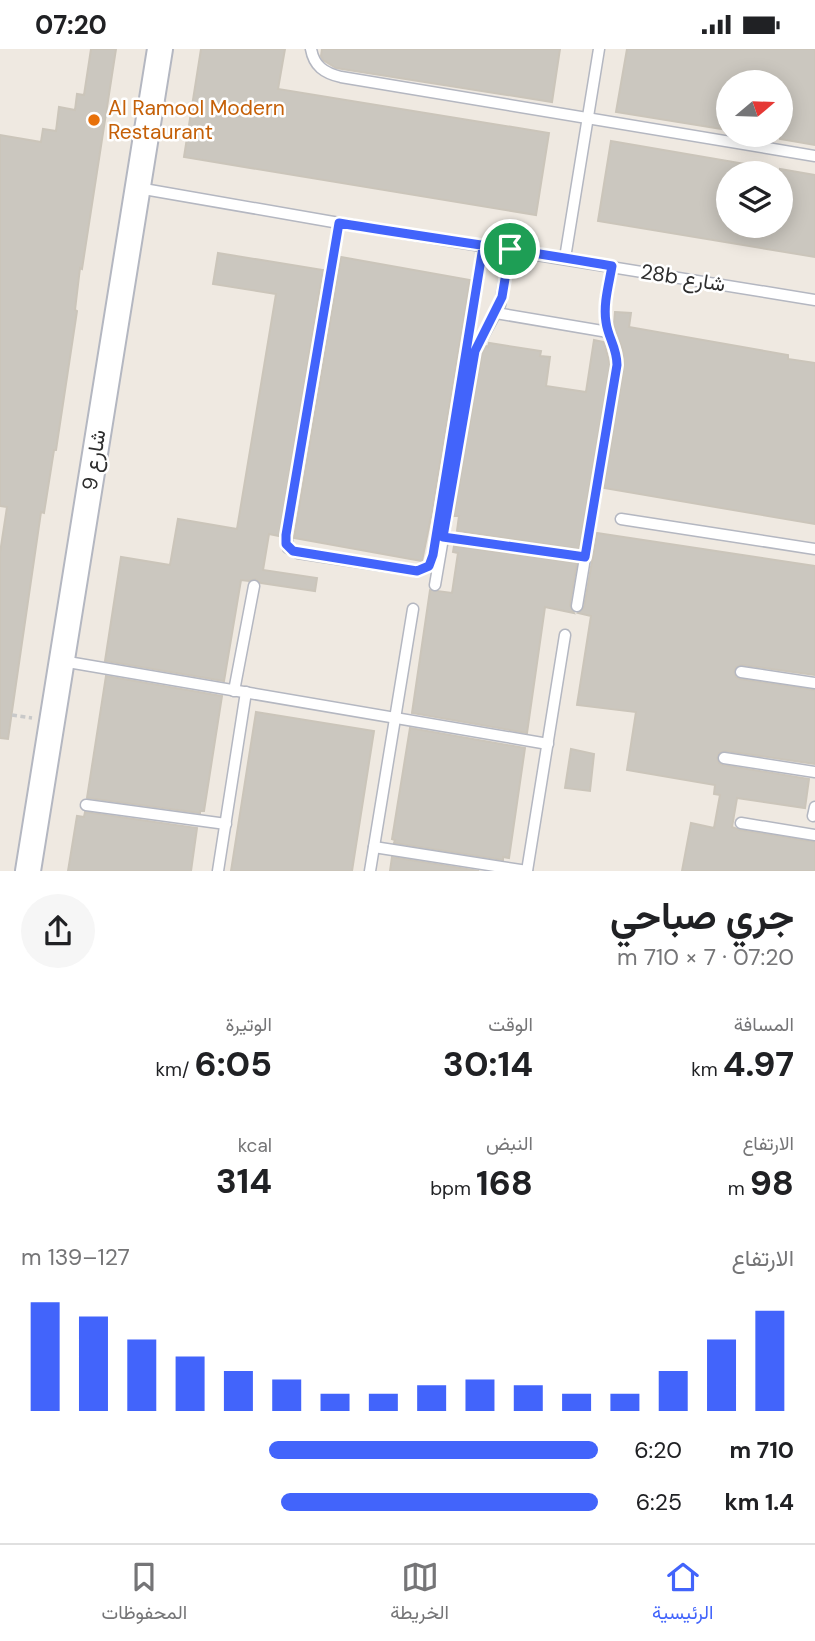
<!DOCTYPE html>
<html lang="ar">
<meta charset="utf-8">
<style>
:root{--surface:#fff;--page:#f6f6f6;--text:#202124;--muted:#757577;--line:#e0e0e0;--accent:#4264fb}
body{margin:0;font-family:"DM Sans",Vazirmatn,sans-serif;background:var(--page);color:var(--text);direction:rtl;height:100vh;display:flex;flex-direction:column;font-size:26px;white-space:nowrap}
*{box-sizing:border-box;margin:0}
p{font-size:23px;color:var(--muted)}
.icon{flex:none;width:38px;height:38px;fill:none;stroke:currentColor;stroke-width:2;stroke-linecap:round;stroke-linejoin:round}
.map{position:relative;height:822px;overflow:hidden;direction:ltr}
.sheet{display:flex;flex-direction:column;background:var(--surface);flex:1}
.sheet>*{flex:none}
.needle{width:46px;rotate:71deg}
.tools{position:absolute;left:716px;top:21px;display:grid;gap:14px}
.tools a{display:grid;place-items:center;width:77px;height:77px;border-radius:50%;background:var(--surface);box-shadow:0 4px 18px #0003;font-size:35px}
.pin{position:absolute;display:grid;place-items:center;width:60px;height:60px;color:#fff;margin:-30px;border:4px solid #fff;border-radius:50%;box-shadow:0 2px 7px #0007}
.round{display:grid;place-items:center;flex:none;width:74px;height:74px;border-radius:37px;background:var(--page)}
.headline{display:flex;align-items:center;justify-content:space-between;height:119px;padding:0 21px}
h1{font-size:38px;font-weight:700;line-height:52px}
.metrics{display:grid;grid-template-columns:repeat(3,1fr);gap:10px;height:119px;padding:7px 21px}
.metrics div{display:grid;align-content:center}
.metrics b{font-size:35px;font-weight:700}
.metrics small{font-size:19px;font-weight:400}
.metrics p{font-size:19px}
.chart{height:196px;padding:14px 21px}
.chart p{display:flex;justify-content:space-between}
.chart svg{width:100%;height:126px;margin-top:7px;stroke:var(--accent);stroke-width:6}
ul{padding:0 21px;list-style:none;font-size:23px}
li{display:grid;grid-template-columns:112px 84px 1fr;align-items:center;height:52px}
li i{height:18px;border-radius:9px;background:var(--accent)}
.status{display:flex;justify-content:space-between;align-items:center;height:49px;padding:0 35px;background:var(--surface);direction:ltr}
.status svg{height:19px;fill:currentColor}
.dock{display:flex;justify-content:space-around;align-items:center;height:98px;border-top:2px solid var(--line);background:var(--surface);font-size:19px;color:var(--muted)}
.dock a{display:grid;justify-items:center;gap:4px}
.dock .active{color:var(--accent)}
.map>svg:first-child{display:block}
</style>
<div class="status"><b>07:20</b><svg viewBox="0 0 49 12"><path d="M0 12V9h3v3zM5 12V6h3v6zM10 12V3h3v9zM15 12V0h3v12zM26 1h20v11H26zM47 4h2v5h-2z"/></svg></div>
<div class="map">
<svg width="815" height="822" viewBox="0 0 815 822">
<rect width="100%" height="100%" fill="#efe9e1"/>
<g fill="#cbc7bf" stroke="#cbc5ba" stroke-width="2">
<path d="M91 0H116L82 220 80 219 75 261 77 262 56 401H54L44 464 41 463 8 690 0 689V504L7 458 0 457V86L41 93 43 80 56 82 59 58 75 61 77 45 84 46Z"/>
<path d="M201 0H285L278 40 549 84 536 166 184 108Z"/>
<path d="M322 0H560L552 53 336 19 323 11 321 7Z"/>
<path d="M627 0H815V96L780 90V33H728V81L616 63Z"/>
<path d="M611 92 757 117 756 124H728V177H780V120L815 126V208L598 172Z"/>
<path d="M218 204 323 221 279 487 269 485 263 521 317 529 315 542 261 534 255 530 249 532 241 531 224 632 105 612 121 508 170 516 178 470 237 480 276 245 213 235Z"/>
<path d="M341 208 470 231 432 463 422 512 294 489Z"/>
<path d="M615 263 631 264 629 278 788 306V310L815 314V475L604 439 624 317 623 302 614 276Z"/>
<path d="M594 291 604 293 610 316 579 500 457 482 459 467H454L482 304 486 297 488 298 489 294 541 302 540 307 550 308 546 337 586 343Z"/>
<path d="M597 484 815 517V626L742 616 736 618 734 623 736 628 740 630 815 641V715L725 702 719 704 717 709 719 714 723 716 809 730 805 759 737 749 732 778 740 781 815 793V822H682L691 774 714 779 720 746 714 745 715 736 627 721 636 663 577 656 591 567 578 564 584 558Z"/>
<path d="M454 497 577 514 570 556 574 564 545 558 527 684 412 664 430 541 452 544 458 504 453 503Z"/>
<path d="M106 627 222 647 204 762H200V764L87 749Z"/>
<path d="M256 663 374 682 352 822H231Z"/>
<path d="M410 679 525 699 509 809 503 808V811L394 794 395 791 392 790Z"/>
<path d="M571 700 594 705 590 742 565 739Z"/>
<path d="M85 763 197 779 191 822H68L77 767 84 768Z"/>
<path d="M392 808 479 822H390Z"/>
</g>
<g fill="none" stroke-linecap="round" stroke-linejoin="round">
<g stroke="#b4b7c1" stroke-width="13">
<g id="service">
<path d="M311 0C314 17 324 24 341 28L815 107"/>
<path d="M138 139 339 174 815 251"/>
<path d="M339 174 286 486 288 499 298 504 417 522 429 517 433 506 483 198"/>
<path d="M565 209 599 0"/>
<path d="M496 264 608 283"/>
<path d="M621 470 815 500"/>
<path d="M443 488 585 508"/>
<path d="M435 536 475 302 500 256 510 200"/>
<path d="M577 557 617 316C617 299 608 289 606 273 603 255 609 235 612 217"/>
<path d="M62 612 548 695"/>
<path d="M741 623 815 634"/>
<path d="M234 642 254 537"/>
<path d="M724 709 815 723"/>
<path d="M86 756 226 775"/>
<path d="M813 767 815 758"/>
<path d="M741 774 815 786"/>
<path d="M374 798 527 822"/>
<path d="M218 822 246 643"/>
<path d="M370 822 413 560"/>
<path d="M527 822 565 586"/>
</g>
</g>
<g stroke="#b4b7c1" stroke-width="28">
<path id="tertiary" d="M28 822 160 0"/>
</g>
<path stroke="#c9c9c9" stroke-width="3.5" stroke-dasharray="5 3.5" stroke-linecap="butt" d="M12 666 32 669"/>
<use href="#service" stroke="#fff" stroke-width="10"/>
<use href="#tertiary" stroke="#fff" stroke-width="24"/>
</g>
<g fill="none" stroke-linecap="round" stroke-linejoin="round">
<g stroke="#fff" stroke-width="14">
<path id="route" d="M510 200 483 198 433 506 429 517 417 522 293 502 286 495V486L339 174C430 189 521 201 612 217 609 235 603 255 606 273 608 289 617 298 617 316L585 508 443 488 475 302 502 248 510 200"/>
</g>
<use href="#route" stroke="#4264fb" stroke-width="9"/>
</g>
<circle fill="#e8710a" stroke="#fff" stroke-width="2.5" cx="94" cy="71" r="7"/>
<g text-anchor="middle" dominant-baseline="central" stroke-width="5" stroke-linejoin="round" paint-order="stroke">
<g font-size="21" fill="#c56008" stroke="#fff" text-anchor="start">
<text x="108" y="59">Al Ramool Modern<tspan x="108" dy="24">Restaurant</tspan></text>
</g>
<g font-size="21" fill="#2e2e2e" stroke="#fff">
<text transform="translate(683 229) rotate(9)">28b شارع</text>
<text transform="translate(94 411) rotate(-81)">شارع 9</text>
</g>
</g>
</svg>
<div class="tools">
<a><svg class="needle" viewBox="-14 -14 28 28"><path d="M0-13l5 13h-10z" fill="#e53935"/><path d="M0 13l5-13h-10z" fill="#757577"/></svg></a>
<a><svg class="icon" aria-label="layers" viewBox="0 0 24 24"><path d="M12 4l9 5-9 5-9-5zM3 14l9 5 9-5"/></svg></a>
</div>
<div class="pin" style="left:510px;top:200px;background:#1e9e55"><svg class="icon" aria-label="arrive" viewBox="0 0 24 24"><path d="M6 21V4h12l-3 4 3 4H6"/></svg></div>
</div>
<section class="sheet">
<div class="headline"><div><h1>جري صباحي</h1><p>07:20 · 7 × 710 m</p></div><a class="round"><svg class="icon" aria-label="share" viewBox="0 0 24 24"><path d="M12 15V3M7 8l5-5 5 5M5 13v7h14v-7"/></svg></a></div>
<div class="metrics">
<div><p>المسافة</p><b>4.97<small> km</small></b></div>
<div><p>الوقت</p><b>30:14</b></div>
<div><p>الوتيرة</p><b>6:05<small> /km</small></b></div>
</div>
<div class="metrics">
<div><p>الارتفاع</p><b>98<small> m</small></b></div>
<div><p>النبض</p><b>168<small> bpm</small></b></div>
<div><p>kcal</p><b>314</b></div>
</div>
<div class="chart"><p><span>الارتفاع</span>127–139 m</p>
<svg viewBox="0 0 160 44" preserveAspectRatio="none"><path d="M5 44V6M15 44V11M25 44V19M35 44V25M45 44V30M55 44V33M65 44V38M75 44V38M85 44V35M95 44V33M105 44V35M115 44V38M125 44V38M135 44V30M145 44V19M155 44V9"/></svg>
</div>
<ul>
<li><b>710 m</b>6:20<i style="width:57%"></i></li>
<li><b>1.4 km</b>6:25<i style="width:55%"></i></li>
</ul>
</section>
<nav class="dock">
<a class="active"><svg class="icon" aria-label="home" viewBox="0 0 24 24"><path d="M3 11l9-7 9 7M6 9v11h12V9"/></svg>الرئيسية</a>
<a><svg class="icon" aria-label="map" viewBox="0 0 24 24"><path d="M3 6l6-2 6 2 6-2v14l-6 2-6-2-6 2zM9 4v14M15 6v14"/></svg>الخريطة</a>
<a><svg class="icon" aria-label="saved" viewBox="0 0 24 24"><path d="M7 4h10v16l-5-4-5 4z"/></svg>المحفوظات</a>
</nav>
